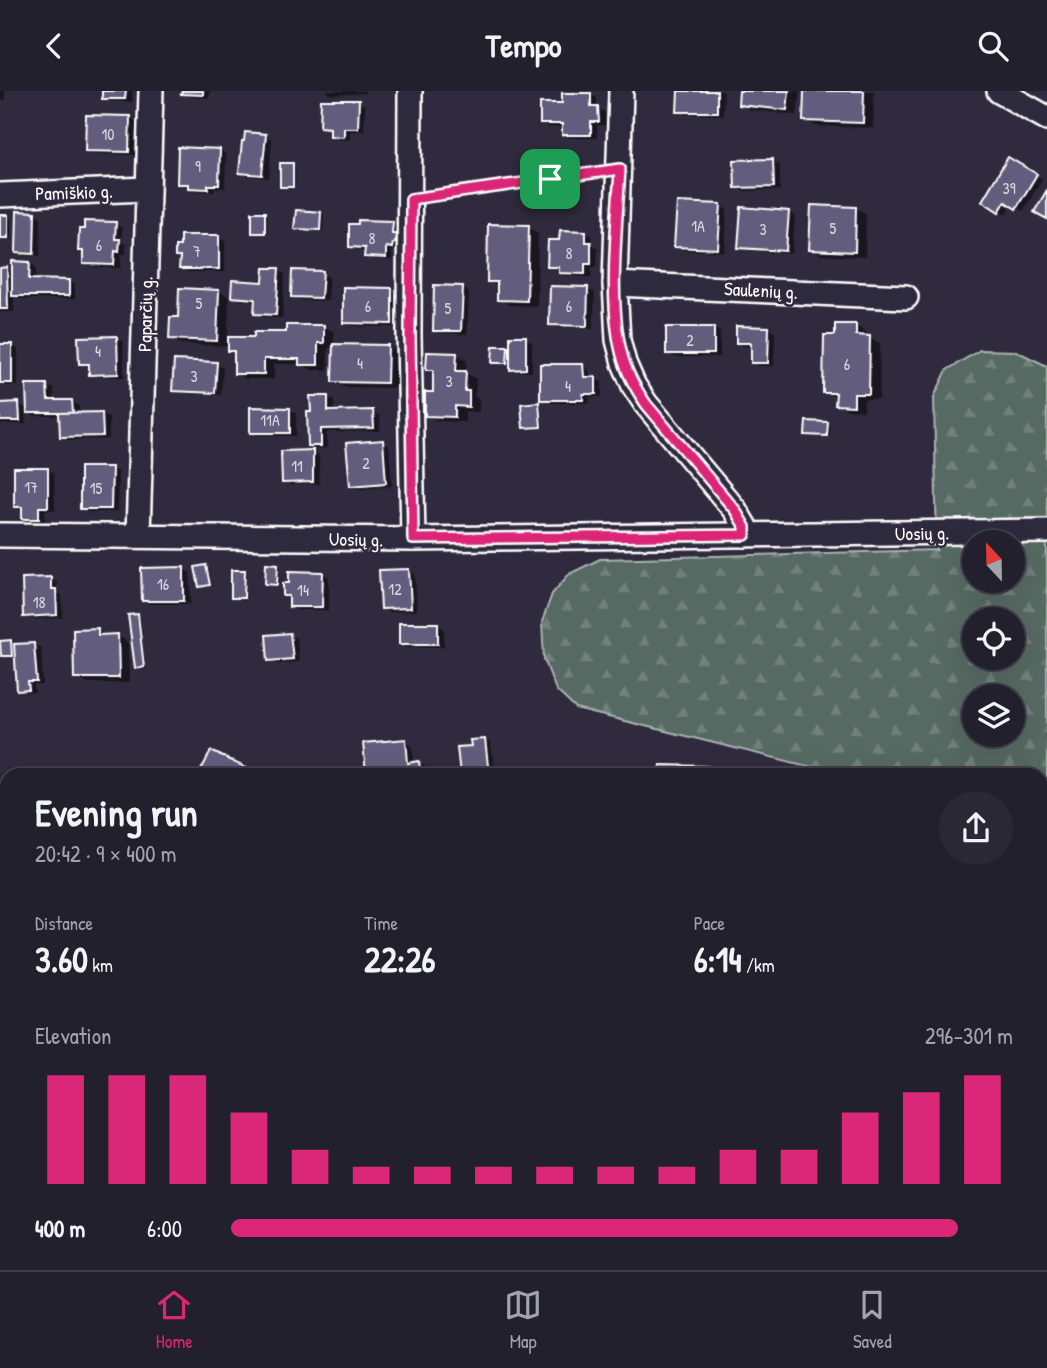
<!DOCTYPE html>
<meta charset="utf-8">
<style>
:root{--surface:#23202e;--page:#2b2836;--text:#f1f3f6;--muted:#a3a3aa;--line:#403e4a;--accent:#db2777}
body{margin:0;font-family:"Patrick Hand",sans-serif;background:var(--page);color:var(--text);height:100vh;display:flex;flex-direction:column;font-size:26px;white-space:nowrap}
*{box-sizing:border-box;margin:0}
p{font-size:23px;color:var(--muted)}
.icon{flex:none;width:38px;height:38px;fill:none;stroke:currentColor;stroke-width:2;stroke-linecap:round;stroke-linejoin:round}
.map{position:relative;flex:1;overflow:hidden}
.drawer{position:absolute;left:0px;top:677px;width:1048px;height:502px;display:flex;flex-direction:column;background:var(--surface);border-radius:21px 21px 0 0;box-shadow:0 7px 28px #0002,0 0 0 2px var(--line)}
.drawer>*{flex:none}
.needle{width:46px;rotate:338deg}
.buttons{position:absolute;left:962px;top:439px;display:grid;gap:14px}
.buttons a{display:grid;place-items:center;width:63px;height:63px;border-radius:50%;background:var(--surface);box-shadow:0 7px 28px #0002,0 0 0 2px var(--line);font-size:35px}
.pin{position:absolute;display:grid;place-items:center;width:60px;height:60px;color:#fff;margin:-30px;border-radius:14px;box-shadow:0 4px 10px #0006}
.round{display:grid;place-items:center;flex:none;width:74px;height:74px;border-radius:37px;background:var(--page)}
.headline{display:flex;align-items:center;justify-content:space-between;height:119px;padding:0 35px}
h1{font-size:38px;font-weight:700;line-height:52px}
.figures{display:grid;grid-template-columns:repeat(3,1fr);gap:10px;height:119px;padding:7px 35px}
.figures div{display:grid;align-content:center}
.figures b{font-size:35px;font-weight:700}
.figures small{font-size:19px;font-weight:400}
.figures p{font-size:19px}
.chart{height:196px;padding:14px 35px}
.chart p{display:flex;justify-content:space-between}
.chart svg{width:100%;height:126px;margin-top:7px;stroke:var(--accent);stroke-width:6}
ul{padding:0 35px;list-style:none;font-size:23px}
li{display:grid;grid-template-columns:112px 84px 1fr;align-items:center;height:52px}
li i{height:18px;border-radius:9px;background:var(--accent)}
header{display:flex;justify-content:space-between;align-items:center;height:91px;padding:0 35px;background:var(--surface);font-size:32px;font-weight:700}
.menu{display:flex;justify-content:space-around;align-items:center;height:98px;border-top:2px solid var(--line);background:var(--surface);font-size:19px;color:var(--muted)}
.menu a{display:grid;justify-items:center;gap:4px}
.menu .active{color:var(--accent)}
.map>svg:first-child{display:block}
</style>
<header><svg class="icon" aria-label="back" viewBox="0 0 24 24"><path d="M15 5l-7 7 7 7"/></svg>Tempo<svg class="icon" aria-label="search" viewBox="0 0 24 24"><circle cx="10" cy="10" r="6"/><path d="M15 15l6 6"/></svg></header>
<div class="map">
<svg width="1047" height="1179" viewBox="0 0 1047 1179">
<defs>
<pattern id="forest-firs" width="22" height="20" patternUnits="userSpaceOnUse" patternTransform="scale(1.75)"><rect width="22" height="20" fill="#576962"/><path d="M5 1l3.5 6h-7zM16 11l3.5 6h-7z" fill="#70807a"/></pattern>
</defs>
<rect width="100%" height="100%" fill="#2f2a3d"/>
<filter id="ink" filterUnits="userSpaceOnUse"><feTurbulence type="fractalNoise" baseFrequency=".0143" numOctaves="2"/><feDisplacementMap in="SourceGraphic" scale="14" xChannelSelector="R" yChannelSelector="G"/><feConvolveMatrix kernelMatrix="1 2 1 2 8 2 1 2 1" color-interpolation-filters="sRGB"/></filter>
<g filter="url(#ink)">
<path fill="#576962" stroke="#abb4b0" stroke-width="2" d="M590 1173H661L660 1179H588Z"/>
<g fill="url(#forest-firs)" stroke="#abb4b0" stroke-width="2" fill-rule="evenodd">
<path d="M980 259 1016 260 1047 275V753L1041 752V684H844L576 618 556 599 544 568 542 531 552 503 569 483 600 468 937 459 934 306 947 279ZM975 452H1013V490H975ZM975 528H1013V567H975ZM975 606H1013V644H975Z"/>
<path d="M1041 1153 1047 1154V1179H660L661 1172H1041Z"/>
</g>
<g fill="#0007">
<rect x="0" y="0" width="5" height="9"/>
<path d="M104 0H132V11L110 10 104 7Z"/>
<path d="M183 0H210L209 7 190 6Z"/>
<path d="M326 0H365V2L332 4Z"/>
<path d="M679 0H724L723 24 686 23 679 20Z"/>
<path d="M741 0H800L797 24 750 19 740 13Z"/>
<path d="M805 0H874L873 37 815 35 805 29Z"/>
<path d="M590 4 597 7V17L605 21V34H597V47H570L564 43V36H548L542 32 563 13Z"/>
<path d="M358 11 365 15 364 40H350V49L338 48 331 44 332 39 322 35Z"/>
<path d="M130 27 136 30V64L94 63 87 59Z"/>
<path d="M265 45 272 48 269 87 247 85 241 81Z"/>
<path d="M219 59 226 63 225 97H215L214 101 196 100 179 92Z"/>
<path d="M1009 68 1042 88 1023 120 1012 114 1006 123 984 110Z"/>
<path d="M773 70 780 74V99L743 100 737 96Z"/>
<path d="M292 74 295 75V97H285L282 95Z"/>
<path d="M720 115 727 119 725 161 683 159 676 155Z"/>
<path d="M856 117 866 123 865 166 821 164 811 158Z"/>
<path d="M34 122 41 126 40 165H25L18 161Z"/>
<path d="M321 122 324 124 323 140 296 137Z"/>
<path d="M789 122 795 125 792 163 746 159 739 156Z"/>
<path d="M264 123 267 124V143L256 142 253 141Z"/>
<path d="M0 126 11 128V148H0Z"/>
<path d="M392 132 399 136V159H392V169H373L366 165V160L357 159 350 155Z"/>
<path d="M115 133 122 137 121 151 126 154V163H121V177L91 176 84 172 85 162 80 159Z"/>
<path d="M528 136 538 142 537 215 509 214 499 208V196L489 190Z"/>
<path d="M586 141 592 145V154L598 157 597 176H592L591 186 567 185 560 181 561 179 549 175 561 151Z"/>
<path d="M218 146 225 150V181H188L181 177V167L177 165Z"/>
<path d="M29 172 36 176V190H68L75 194V208H20L14 204V221H0V178H7L14 182Z"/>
<path d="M278 179 285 183 282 227 262 226 256 222V210L239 209 233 205 265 193Z"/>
<path d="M322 182 329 186 328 210 299 209 292 205Z"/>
<path d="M463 197 469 201 467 243 441 242 435 239Z"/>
<path d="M552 197 588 198 595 202 593 238 557 236 550 233Z"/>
<path d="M392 199 398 202V236L351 235 345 231Z"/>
<path d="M219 200 229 206 228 247H256L323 235 334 241V255H387L397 261V297L344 296 334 290 335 257H328V279H312L301 273H274V288H246L236 282V262L230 259V255L181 253 171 247 180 228Z"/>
<path d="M856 235 866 241V246L880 252 879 308H864V320L847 319 837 313V307L825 301 837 246Z"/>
<path d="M714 237 720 241V266H675L668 262Z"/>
<path d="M768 238 775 241 774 275H759L753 271V255H744L737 251Z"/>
<path d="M117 247 123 251 124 286H98L91 283V276L80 272Z"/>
<path d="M525 247 532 251V281H518L512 278V273L494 271 507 257 512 259Z"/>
<path d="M0 254H12L18 258V295L0 294Z"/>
<path d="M456 263 467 269 466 282 476 288 475 306 479 308V321L465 320V331L437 330 426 324 434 303 435 283 428 278Z"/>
<path d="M216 273 223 277 221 304 181 302 174 299Z"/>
<path d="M583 275 589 279 590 288H596L602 291V306H589L590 312H549L542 308Z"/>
<path d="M47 295 54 298V311H72L79 315V323H102L109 326V348L68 349 61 345V325H35L25 320 26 333H0V313H19L28 319Z"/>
<path d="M328 306 334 310V322L373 321 380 325V340L327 341V357L316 358 310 354Z"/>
<path d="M539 313 541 314 543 337 527 338 525 336Z"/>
<path d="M290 319 296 322V345L258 344 252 341Z"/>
<path d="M828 333 830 334V345L810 344Z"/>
<path d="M383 351 389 355 392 395 358 398 351 394Z"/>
<path d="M312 361 319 365V393L290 394 284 391Z"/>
<path d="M48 378 54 382 55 419H45V430L30 431 24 427 22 419 16 415Z"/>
<path d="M111 378 118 381 117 421H88L82 417Z"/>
<path d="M277 474 280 476V494H270L267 492Z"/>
<path d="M206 476 209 478 212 495 203 496 200 495Z"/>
<path d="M184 478 190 482 191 513H150L143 509Z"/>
<path d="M409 480 415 483 417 520 389 521 382 517Z"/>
<path d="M244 481 247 483 246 507H235L233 506Z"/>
<path d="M322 482 329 486V519H297L291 515V508L285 504 291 494Z"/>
<path d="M50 488 57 492V501L62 504 63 527 31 528 25 525Z"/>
<path d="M138 525 140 527 146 577 139 578 136 576Z"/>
<path d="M438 534 444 538V556H407L400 552Z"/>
<path d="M97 539 108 545H118L128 551 129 592H86L76 586Z"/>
<path d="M290 544 297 548 299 571 277 573 270 569Z"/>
<path d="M10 551 13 555 34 553 41 557 43 594H34L35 602H25L18 599 16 566 3 564Z"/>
<path d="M485 649 491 653 495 684H462L459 658 473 656Z"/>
<path d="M406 650 412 654 414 673 419 672 426 676V684H374L368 681Z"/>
<path d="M661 676 708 677 718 684H661Z"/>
<path d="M245 679 251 682 250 684H212Z"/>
<path d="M0 1131 7 1137V1172H36L30 1179H9L0 1170Z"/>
<path d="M187 1172H246L245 1179H186Z"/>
<path d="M389 1172H434L433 1179H388Z"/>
</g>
<g fill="#625d7b" stroke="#fff" stroke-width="2">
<path d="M102 0H126L125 8H102Z"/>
<path d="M182 0H203V4L181 3Z"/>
<path d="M678 0H717V21H677Z"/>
<path d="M739 0H789L787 19 738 14Z"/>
<path d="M804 0H864L863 32 803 30Z"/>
<path d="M562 2H591V15H598L599 31H591V44H562V33H540V12H562Z"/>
<path d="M321 9H359L358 37H344V46L330 45V37L320 36Z"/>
<path d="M86 24 130 25 129 61 85 60Z"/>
<path d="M245 41 266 43 262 84 239 82 242 50H244Z"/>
<path d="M178 56 220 58 219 94H208V98L188 97V93H177Z"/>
<path d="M1008 66 1037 83 1016 118 1005 111 999 121 982 110Z"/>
<path d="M773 68 774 96 735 97 734 69Z"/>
<rect x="280" y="72" width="13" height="24"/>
<path d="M1047 99V128L1034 121Z"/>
<path d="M677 111 721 113 718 158 674 156Z"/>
<path d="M811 114 856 116 855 161 809 159Z"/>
<path d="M741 116 789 120 786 160 738 157Z"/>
<path d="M296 119 321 121 320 139 294 138Z"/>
<path d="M17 120 35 121 34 163 16 162Z"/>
<rect x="252" y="121" width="13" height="21"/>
<rect x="0" y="124" width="8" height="23"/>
<path d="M358 129 393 130 392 142H396L395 152H393L392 157 386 156V167L364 166 365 157 349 156V133H358Z"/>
<path d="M84 130 116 131 115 148H120L119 161 115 160 114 174 83 173V160H78L79 138H84Z"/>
<path d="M488 133 529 134 527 210 497 209V191H487Z"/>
<path d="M560 139 586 140V151H591V173H585V183L559 182V176H547L548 149H559Z"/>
<path d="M180 144H219V178H179L180 166H175V155H180Z"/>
<path d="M12 170 30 171 29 188 69 189V205H12Z"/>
<path d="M7 176 8 218H0V177Z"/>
<path d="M264 177H279L276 224 254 223 255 208 231 206 232 189 263 191Z"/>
<path d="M292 179 323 180 321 207 291 206Z"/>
<path d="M434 194 463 195 461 240H433Z"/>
<path d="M550 195 588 196 587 235 549 234Z"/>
<path d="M343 196 392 197V233L343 232Z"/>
<path d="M179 197 219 199 217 250 169 248 170 226H178Z"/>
<path d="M835 233H856V244L870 245 869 303H854V315L835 314 836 302H823L824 244H835Z"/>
<path d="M286 234H324V252H318V274H299V268H264V283H234V260H228V246H254V241H286Z"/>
<path d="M736 235 769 236 768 272H751V252H736Z"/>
<rect x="666" y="236" width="48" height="27"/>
<path d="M117 245 118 283 89 284V273H79L78 246Z"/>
<path d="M510 245H526V278L510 279Z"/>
<rect x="0" y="253" width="12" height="39"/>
<path d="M333 253 388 254 387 292 332 291Z"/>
<path d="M493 255H508L507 272H492Z"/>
<path d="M427 261 457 262 456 280H466L465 300H469V316L455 315V326L425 325V301H433V279H426Z"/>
<path d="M174 269 217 271 215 302 172 300Z"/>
<path d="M540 273H583L584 286H596V303H583V309H540Z"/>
<path d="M26 293H47L48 309H72L73 322H27Z"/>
<path d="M310 305H328V320L373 319 374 337 321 338V355H308L307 321H311Z"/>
<path d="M19 311 20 330H0V312Z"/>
<path d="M539 311 541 336 523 337 521 313Z"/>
<path d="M250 316 290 317V342H250Z"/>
<path d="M102 321 103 345 60 346 59 322Z"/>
<path d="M806 330 828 331 827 345 805 344Z"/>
<path d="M383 349 386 392 350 395 346 352Z"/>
<path d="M313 359V391L282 392 281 360Z"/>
<path d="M80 376H112L111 418H80Z"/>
<path d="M14 377H48V416H39V428H22V416H14Z"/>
<path d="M266 472 278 473 277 494 265 493Z"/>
<path d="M206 474 210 494 199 496 195 476Z"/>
<path d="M184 476V510H142L141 477Z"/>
<path d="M409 478 411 517 381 518 379 479Z"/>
<path d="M231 479H245L244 507H231Z"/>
<path d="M289 480 323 481 322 516H289V505H283V492H289Z"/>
<path d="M51 486V498H56L57 524 23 526 22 487Z"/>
<path d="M138 523 144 576 135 577 128 524Z"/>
<rect x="399" y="532" width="39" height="21"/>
<path d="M98 537V544L118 543 119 587H74L73 538Z"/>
<path d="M290 542 293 568 268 570 266 544Z"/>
<path d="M11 549 12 565H1L0 550Z"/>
<path d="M34 552 37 591H28L29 599 17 600 14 553Z"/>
<path d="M406 648 408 672 419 670 421 684H389V680L366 682 363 652Z"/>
<path d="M485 648 489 684H460L457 656 471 655 470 649Z"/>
<path d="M211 660 246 677 242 684H211L201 679Z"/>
<path d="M660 674 708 675V684H659Z"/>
<path d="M327 679V684H295V680Z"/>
<path d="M0 779H7V840L0 841Z"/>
<path d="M0 927 7 928V972L0 971Z"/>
<path d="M0 1132 7 1139V1172H21L15 1179H7L0 1173Z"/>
<path d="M185 1172H235L233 1179H184Z"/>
<path d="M387 1172H423L422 1179H386Z"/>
</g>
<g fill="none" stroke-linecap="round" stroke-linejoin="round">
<g stroke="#fff" stroke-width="28">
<g id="street">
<path d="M410 0 409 244 413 448"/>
<path d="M621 0 615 193 618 249 624 272 634 295 646 313 735 419 745 436V444"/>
<path d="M999 0 1047 27"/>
<path d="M0 104 147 98"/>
<path d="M615 193 906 206"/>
<path d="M0 444 413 448 1047 440"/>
<path d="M138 445 151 0"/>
<path d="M0 894 7 893"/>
<path d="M0 1075 7 1082"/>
<path d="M103 1172 110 1179"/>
<path d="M574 1179 576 1172"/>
</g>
</g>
<path stroke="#fff" stroke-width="3.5" stroke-dasharray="2 5" stroke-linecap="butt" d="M431 105 596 82"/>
<use href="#street" stroke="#2f2a3d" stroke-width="23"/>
</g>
</g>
<g fill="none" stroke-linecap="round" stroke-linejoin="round" filter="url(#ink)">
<g stroke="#fff" stroke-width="14">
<path id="route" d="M620 78C617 134 607 219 624 271 629 286 637 300 646 313L735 419 745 436V444L413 448 410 244 411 108Z"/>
</g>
<use href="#route" stroke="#db2777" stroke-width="9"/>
</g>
<g text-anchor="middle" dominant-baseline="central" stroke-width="5" stroke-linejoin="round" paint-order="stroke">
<g font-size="16" fill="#d8d6de">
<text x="108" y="43">10</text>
<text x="198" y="75">9</text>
<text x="1009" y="97">39</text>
<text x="698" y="135">1A</text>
<text x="833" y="137">5</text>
<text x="763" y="138">3</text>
<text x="372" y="147">8</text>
<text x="99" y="154">6</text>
<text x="197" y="160">7</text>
<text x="569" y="162">8</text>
<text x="199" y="212">5</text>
<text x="368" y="215">6</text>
<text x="569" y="215">6</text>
<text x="448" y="217">5</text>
<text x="690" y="249">2</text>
<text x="98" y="260">4</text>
<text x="360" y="272">4</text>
<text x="847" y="273">6</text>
<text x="194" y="285">3</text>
<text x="449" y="290">3</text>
<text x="568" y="295">4</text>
<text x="270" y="329">11A</text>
<text x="366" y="372">2</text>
<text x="297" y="375">11</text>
<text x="31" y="396">17</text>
<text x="96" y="397">15</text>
<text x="163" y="493">16</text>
<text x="395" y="498">12</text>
<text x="303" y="499">14</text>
<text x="39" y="511">18</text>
</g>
<g font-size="19" fill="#fff" stroke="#2f2a3d">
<text transform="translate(74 101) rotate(-2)">Pamiškio g.</text>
<text transform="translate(761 199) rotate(3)">Saulenių g.</text>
<text transform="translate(145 223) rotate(-89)">Paparčių g.</text>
<text transform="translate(922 442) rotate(-1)">Uosių g.</text>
<text transform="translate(356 448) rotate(1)">Uosių g.</text>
</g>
</g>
</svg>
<div class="buttons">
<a><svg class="needle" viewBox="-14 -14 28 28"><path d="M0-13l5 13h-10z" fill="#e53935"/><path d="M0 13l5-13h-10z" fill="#a3a3aa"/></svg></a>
<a><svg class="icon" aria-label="locate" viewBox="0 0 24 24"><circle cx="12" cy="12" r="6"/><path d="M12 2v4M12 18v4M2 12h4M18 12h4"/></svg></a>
<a><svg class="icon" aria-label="layers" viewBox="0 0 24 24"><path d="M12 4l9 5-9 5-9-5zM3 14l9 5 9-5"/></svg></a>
</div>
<div class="pin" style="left:550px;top:88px;background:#1e9e55"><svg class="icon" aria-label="arrive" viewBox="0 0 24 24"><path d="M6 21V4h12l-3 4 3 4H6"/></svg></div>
<section class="drawer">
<div class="headline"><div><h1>Evening run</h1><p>20:42 · 9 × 400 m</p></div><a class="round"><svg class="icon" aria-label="share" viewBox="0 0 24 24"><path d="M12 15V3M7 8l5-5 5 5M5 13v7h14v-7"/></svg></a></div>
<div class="figures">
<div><p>Distance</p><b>3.60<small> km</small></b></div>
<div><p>Time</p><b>22:26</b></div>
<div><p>Pace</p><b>6:14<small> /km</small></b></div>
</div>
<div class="chart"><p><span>Elevation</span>296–301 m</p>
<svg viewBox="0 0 160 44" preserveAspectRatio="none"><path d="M5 44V6M15 44V6M25 44V6M35 44V19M45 44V32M55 44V38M65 44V38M75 44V38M85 44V38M95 44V38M105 44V38M115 44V32M125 44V32M135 44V19M145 44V12M155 44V6"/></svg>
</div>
<ul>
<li><b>400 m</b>6:00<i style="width:93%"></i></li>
</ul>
</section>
</div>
<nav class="menu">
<a class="active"><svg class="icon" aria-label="home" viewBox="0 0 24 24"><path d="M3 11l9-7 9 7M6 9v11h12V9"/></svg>Home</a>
<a><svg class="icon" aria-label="map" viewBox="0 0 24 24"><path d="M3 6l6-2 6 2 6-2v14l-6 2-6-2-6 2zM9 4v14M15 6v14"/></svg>Map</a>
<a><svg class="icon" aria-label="saved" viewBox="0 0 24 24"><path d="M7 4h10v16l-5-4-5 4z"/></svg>Saved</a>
</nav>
